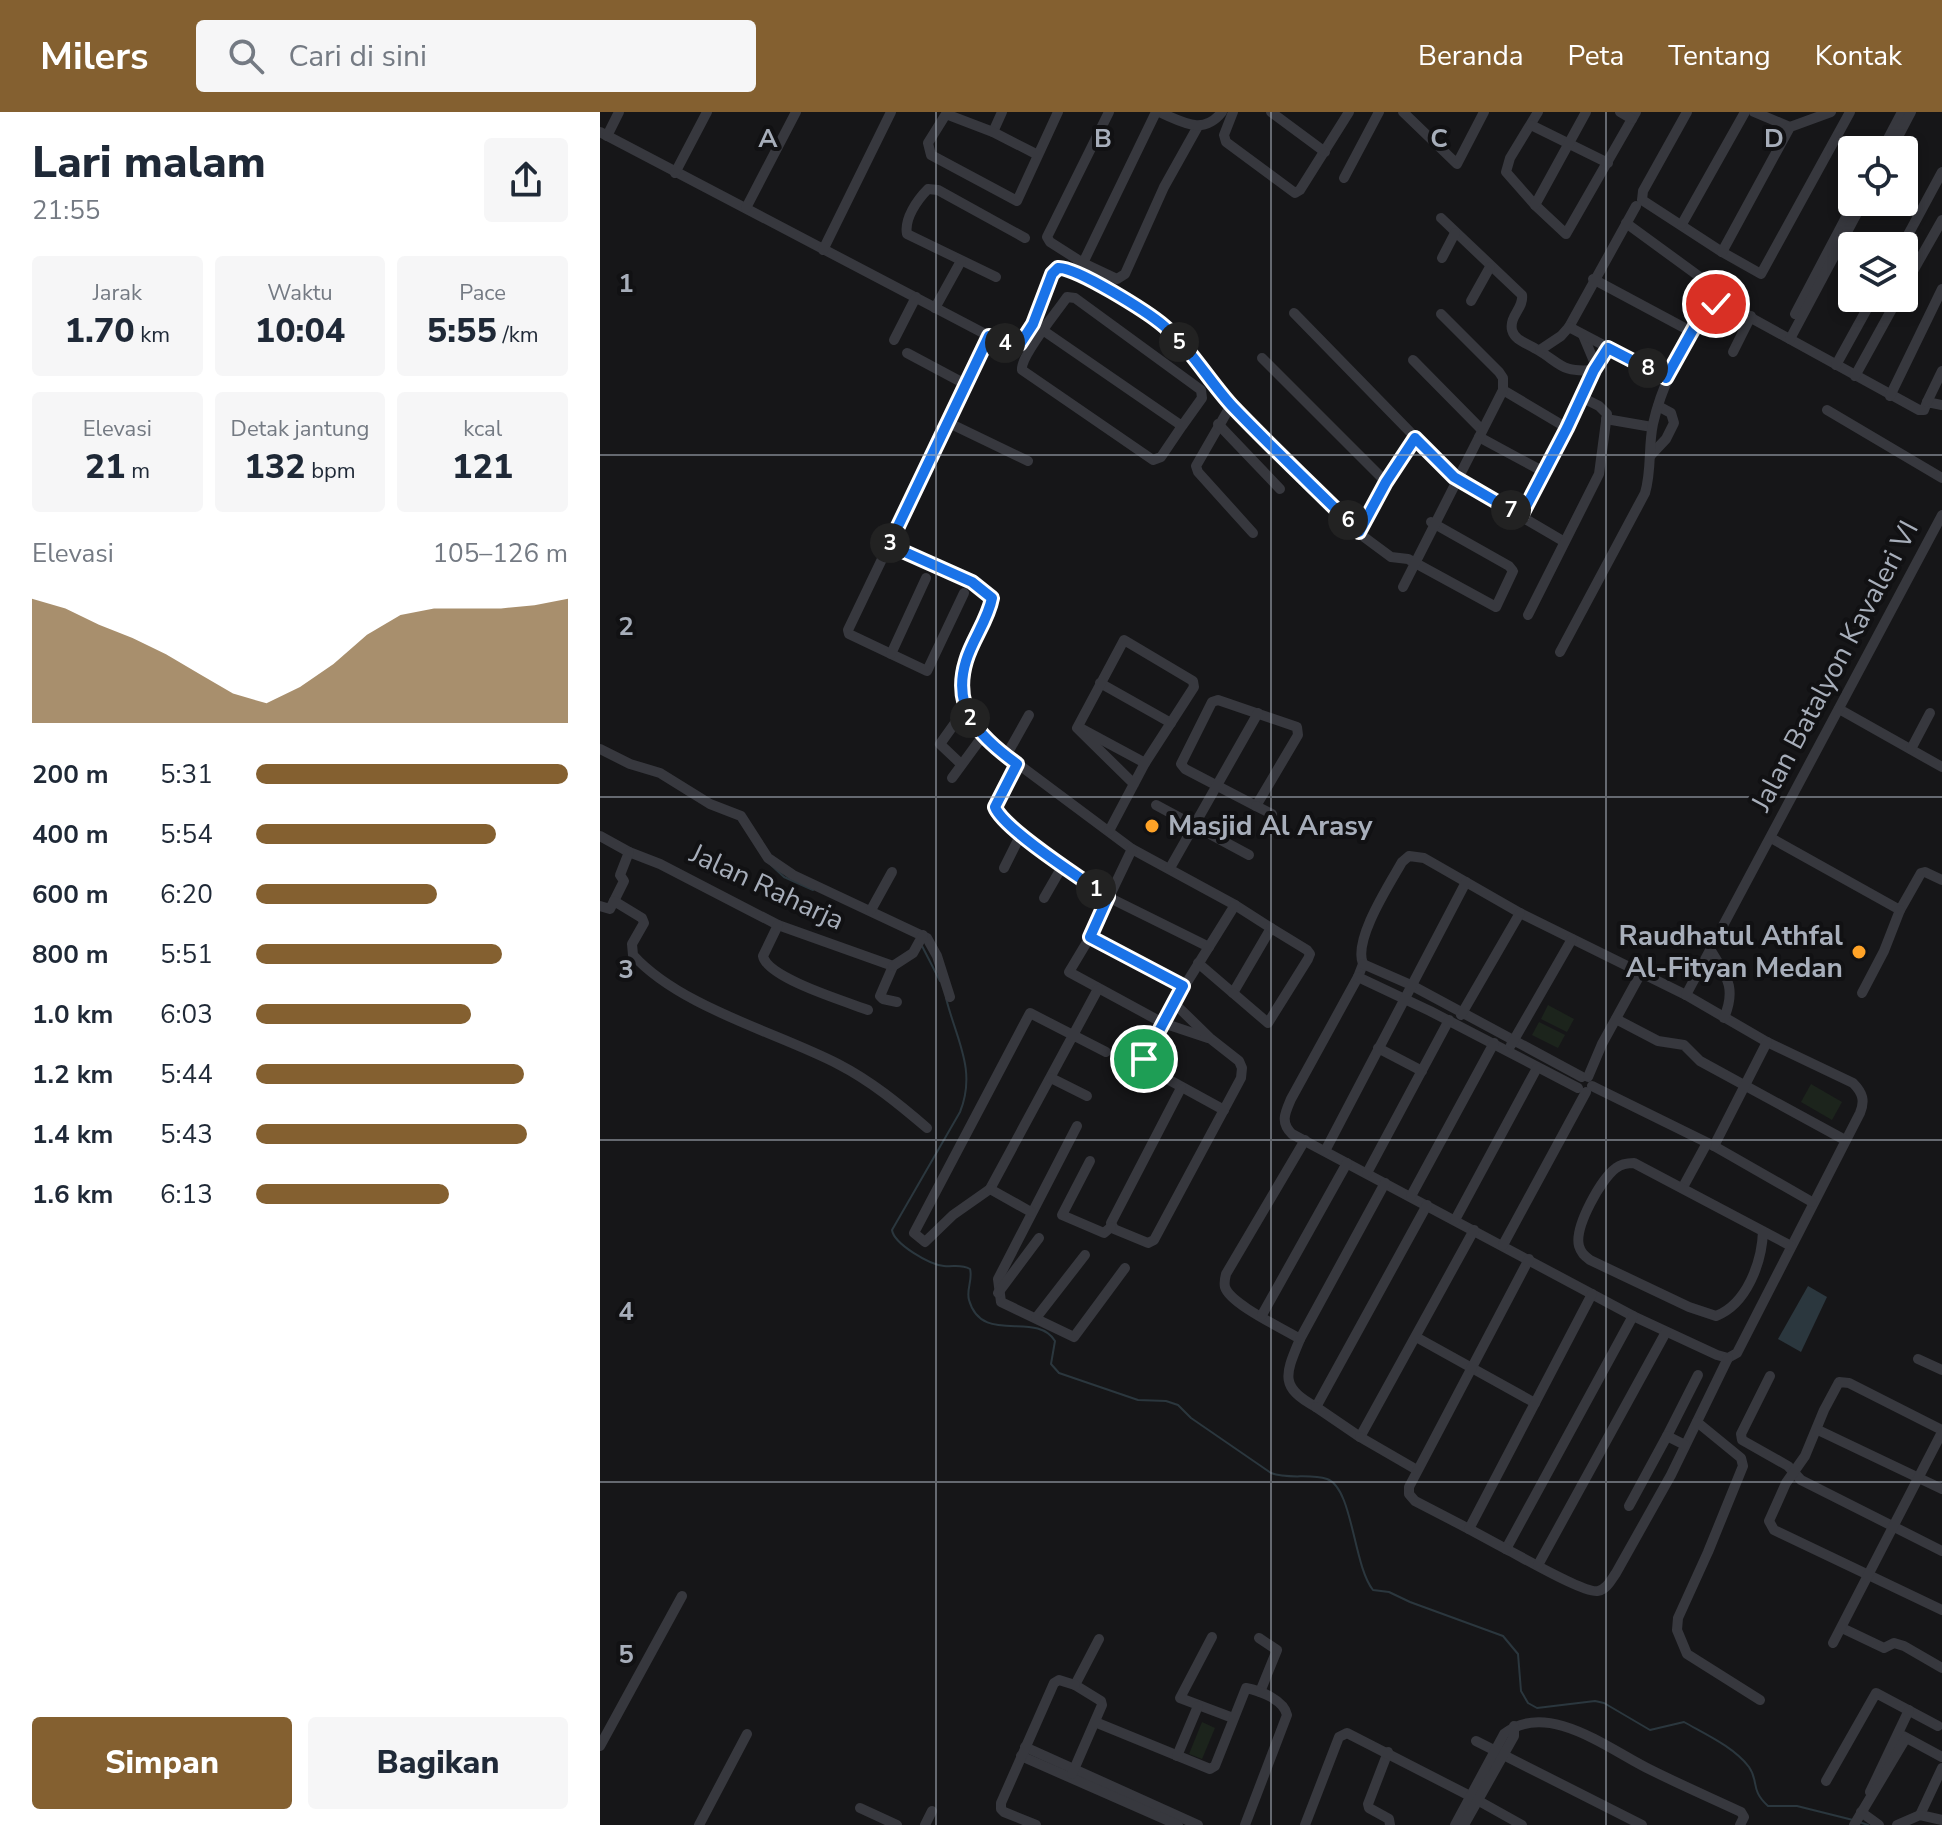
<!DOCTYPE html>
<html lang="id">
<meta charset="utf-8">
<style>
:root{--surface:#fff;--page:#f6f6f7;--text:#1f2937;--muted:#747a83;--accent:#846030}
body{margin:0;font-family:"Nunito Sans",sans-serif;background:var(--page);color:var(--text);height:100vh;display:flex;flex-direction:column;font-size:30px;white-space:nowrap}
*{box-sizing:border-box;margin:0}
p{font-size:26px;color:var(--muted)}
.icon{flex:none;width:44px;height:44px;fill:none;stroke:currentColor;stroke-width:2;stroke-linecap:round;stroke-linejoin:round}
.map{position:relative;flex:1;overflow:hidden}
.sheet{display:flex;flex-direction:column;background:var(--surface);width:600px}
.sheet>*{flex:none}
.tools{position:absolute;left:1238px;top:24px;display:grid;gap:16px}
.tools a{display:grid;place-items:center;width:80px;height:80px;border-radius:8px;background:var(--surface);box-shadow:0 4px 12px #0003;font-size:40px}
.pin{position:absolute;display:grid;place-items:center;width:68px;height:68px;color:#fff;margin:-34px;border:4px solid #fff;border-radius:50%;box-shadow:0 2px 8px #0007}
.km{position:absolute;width:40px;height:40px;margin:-20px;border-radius:50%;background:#222;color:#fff;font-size:22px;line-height:40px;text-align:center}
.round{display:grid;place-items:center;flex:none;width:84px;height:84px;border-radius:8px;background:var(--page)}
.head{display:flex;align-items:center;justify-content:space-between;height:136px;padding:0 32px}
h1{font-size:44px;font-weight:800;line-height:60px}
.stats{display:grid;grid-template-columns:repeat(3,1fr);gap:12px;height:136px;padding:8px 32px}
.stats div{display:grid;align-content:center;border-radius:8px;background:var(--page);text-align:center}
.stats b{font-size:34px;font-weight:800}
.stats small{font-size:22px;font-weight:400}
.stats p{font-size:22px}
.chart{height:224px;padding:16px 32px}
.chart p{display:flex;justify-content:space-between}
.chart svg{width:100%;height:144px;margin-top:8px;fill:var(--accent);opacity:.7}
.primary-button{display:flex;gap:16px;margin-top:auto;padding:16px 32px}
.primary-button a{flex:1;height:92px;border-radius:8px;background:var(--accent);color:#fff;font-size:32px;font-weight:800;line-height:92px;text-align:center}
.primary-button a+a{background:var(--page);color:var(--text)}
ul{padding:0 32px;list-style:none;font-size:26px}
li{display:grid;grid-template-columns:128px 96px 1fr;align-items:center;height:60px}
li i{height:20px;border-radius:10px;background:var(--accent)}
header{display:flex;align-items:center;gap:48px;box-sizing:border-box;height:112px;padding:0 40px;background:var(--accent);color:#fff}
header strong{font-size:38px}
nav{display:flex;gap:44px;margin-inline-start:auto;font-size:28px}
.search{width:560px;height:72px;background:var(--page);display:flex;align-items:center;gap:20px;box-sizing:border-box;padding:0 28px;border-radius:8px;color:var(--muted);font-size:30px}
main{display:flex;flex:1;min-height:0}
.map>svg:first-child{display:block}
</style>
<header>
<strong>Milers</strong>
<div class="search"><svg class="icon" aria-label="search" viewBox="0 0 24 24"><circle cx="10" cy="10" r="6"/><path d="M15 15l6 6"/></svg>Cari di sini</div>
<nav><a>Beranda</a><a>Peta</a><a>Tentang</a><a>Kontak</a></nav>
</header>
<main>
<section class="sheet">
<div class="head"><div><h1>Lari malam</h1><p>21:55</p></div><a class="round"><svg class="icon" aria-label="share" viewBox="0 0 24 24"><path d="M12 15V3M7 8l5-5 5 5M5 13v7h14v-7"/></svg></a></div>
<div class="stats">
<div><p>Jarak</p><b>1.70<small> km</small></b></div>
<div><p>Waktu</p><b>10:04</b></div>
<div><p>Pace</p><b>5:55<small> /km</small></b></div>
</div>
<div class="stats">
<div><p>Elevasi</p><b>21<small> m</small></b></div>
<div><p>Detak jantung</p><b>132<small> bpm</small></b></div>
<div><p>kcal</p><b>121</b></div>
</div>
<div class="chart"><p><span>Elevasi</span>105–126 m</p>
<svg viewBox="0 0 160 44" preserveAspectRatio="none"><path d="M0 44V6L10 9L20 14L30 18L40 23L50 29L60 35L70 38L80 33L90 26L100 17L110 11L120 9L130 9L140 9L150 8L160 6V44z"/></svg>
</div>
<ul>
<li><b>200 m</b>5:31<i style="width:100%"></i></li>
<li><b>400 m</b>5:54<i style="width:77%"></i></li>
<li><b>600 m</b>6:20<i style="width:58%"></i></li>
<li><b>800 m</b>5:51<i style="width:79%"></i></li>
<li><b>1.0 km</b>6:03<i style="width:69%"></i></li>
<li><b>1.2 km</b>5:44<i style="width:86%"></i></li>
<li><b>1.4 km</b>5:43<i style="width:87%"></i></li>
<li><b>1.6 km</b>6:13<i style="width:62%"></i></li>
</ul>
<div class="primary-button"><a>Simpan</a><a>Bagikan</a></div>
</section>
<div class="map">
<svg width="1342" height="1713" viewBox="0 0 1342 1713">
<rect width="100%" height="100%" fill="#161618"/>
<g fill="#1c241c">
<path d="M948 893 974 907 967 920 941 907Z"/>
<path d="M939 910 965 923 958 936 932 923Z"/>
<path d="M1211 972 1242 990 1232 1008 1201 990Z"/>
<path d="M602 1610 615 1616 602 1647 589 1642Z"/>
</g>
<path fill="#2b373e" d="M1208 1174 1227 1185 1201 1240 1178 1227Z"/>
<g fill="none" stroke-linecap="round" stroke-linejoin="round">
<g stroke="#2b373e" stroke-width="2">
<path d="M171 753 184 765 213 778"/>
<path d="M321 832 340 869"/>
<path d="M346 886C356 927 377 958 360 1000L292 1118C294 1132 330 1153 344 1154 354 1155 361 1152 370 1157 373 1168 366 1177 369 1188 382 1234 436 1198 455 1229L451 1252 459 1261 538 1288 566 1289 578 1293 591 1306 671 1361C689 1368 709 1361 727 1367 753 1376 753 1453 773 1478L789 1480 810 1490 903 1524 918 1542 921 1579 928 1591 937 1596 995 1589 1004 1591 1050 1618 1084 1610C1105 1622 1134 1635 1149 1655 1159 1669 1150 1678 1168 1694H1197L1253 1708"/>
<path d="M1259 1710 1268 1713"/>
</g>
<g stroke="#37383e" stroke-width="10">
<path d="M509 0 447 125 450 130 483 151 517 167 525 162 564 75 597 16"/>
<path d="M559 0C583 10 603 24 622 0"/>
<path d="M633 0 624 23 626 30 695 81 700 78 749 0"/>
<path d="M671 0 725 40"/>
<path d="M803 0 857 52 884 0"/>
<path d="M938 0 910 46 906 60 935 93 966 122 1036 0"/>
<path d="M1020 0 1032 7"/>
<path d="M1087 0 1043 79 1042 88 1122 140 1161 162 1250 0"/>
<path d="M1154 0 1190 15"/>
<path d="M931 13 1008 51"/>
<path d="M0 20 389 224C403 230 416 240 427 224L452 162 458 156 471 157 562 212 631 293 759 420 786 370 815 326"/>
<path d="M393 20 402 0"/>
<path d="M7 24 19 0"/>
<path d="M1282 38 1302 0"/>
<path d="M1291 38 1311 0"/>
<path d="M438 43 393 20 346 2 328 31 331 43 417 89 458 0"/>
<path d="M75 61 107 0"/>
<path d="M744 66 779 0"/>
<path d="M935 93 986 0"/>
<path d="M146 96 196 0"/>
<path d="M841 106 922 183C924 196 909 204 912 218 915 229 927 231 936 237 961 251 960 261 994 258"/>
<path d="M1026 111 1115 176"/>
<path d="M1082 112 1145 0"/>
<path d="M1302 134 1342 60"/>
<path d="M223 138 291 0"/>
<path d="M1122 140 1190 15 1231 0"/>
<path d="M842 146 855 121"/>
<path d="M483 151 556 0"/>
<path d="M396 165 307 122C304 107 317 88 328 77L338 78 425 126"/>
<path d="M993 167 1092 220"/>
<path d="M1304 175 1342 108"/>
<circle cx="1119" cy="184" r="9"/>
<path d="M871 189 890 155"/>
<path d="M1124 191 1319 298H1324L1327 290 1342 293"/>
<path d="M335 196 361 149"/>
<path d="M694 201 854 365 963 429"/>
<path d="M1195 202 1254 90"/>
<path d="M433 212 444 219 582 314 602 286 601 278 475 186 467 185C457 200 420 244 422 258L553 348 561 345 582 314"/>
<path d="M969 215 1036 94"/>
<path d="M983 223 996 254"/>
<path d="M1190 227 1263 90"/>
<path d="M294 228 316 185"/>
<path d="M940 238 961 224 969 215 1066 266"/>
<path d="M1133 240 1151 204"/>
<path d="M307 241 367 273"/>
<path d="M662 246 786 370"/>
<path d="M813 248 882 318"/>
<path d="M1236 253 1273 186"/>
<path d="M1255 264 1298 186"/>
<path d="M903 278 967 316"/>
<path d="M1290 284 1342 177"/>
<path d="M1327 290 1342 259"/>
<path d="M631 293 596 354 598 360 653 421"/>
<path d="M1227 298 1342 366"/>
<path d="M1006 307 1052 315"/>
<path d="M349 311 428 349"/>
<path d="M618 312 680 377"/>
<path d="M879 325 944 360"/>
<path d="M1050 344 1066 327 1074 311 1071 301 1058 294"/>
<path d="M921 404 967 316 994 258 1008 236"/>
<path d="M764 425 791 445 808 447 896 495 913 459 909 454 831 410"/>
<path d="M289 433 372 470 392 486 365 550 363 569 365 597 382 625 532 737 635 793 671 816 633 881 598 851"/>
<path d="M803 475 903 278V266L899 260 841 202"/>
<path d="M364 481 327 559 249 522 248 518 389 224"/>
<path d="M928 503 999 362 1007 302 999 294 981 285"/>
<path d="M960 540 1045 381C1052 358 1048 335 1053 312 1063 266 1088 227 1110 187"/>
<path d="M291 542 326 466"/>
<path d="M500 571 571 611"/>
<path d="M618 588 697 615 698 623 656 694 585 657 581 652 612 590Z"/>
<path d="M1239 597 1342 655"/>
<path d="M480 616 545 651"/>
<path d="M0 637 30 652 60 661 110 692 141 704 168 746 193 763 327 826 337 844 350 885"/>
<path d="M1311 637 1330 601"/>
<path d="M406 644 429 603"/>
<path d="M360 651 340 632 365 597"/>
<path d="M417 652 397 688 398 701 421 722 508 785 609 835"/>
<path d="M352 666 382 625"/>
<path d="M556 693 649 743"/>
<path d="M656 694 672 702"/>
<path d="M509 719 545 651 594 575 593 569 524 528 477 616 534 672"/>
<path d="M0 724 29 740 60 752 178 813 293 854"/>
<path d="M1171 726 1300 798 1321 761 1325 760 1342 768"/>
<path d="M532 737 490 825 469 860 563 911 608 926"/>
<path d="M809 744 824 746 920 801 1086 883 1167 930 1253 971C1263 981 1265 989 1260 1001L1137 1241 1128 1246 1117 1243 1033 1204 692 1022C680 1010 685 1001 691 987L758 865 763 852C753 828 789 773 802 750Z"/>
<path d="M404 756 421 722"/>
<path d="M570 756 658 601"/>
<path d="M444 786 463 753"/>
<path d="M14 789 24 769 20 763 29 740"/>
<path d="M0 794 10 797 14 789 42 806 44 811 32 832 33 843C80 895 176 920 238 952 271 969 299 992 327 1016"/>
<path d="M271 798 292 760"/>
<path d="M178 813 163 844C167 866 247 890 268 898"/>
<path d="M490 825 583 874"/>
<path d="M1110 837C1126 864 1137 875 1124 906"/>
<path d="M763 852 811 873 982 965"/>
<path d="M293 854 280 884 283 887 297 890"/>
<path d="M293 854 313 841 323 823"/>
<path d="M758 865 830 899 978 976"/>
<path d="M498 877 390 1077 353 1103 325 1130 314 1121 430 901 506 940"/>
<path d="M633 881 668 911 708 847 710 842 707 838 671 816"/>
<path d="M1262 881 1284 839 1300 798"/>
<path d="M1086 883 1342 403"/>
<path d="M574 891 544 946V951L551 958 624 998"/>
<path d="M861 903 920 801"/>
<path d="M1016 907 1058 929 1084 933 1100 949 1245 1028"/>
<path d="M911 933 972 827"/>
<path d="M778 936 822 959"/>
<path d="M988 965 1002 932 1041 861"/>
<path d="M451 966 487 984"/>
<path d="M992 974 1114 1034 1212 1090"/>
<path d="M581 976 511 1111 514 1117 548 1131 554 1128 641 966 642 956 639 949 611 927 574 891 635 793"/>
<path d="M477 1014 398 1167 401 1190 474 1225 525 1156"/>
<path d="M705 1028 626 1162C625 1166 624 1171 625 1175 630 1192 684 1217 700 1227 686 1261 678 1275 716 1295L827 1093"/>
<path d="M1114 1034 1167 930"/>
<path d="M725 1039 866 770"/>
<path d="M490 1049 462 1103 504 1121 511 1115"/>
<path d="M767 1061 849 908"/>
<path d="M1083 1075 1107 1031"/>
<path d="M390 1077 431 1100"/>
<path d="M811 1084 894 931"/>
<path d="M855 1108 937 956"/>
<path d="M1163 1119C1162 1150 1147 1192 1116 1204L1089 1195 990 1148C985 1144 981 1141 979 1134 974 1115 1001 1067 1016 1056 1021 1052 1027 1051 1034 1051L1191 1134"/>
<path d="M903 1133 986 980"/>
<path d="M398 1181 439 1126"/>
<path d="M662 1203 747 1051"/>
<path d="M1033 1204 906 1437C922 1445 985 1482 998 1479 1007 1477 1011 1468 1016 1461L1071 1363 1128 1246"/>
<path d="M436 1206 485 1143"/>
<path d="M816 1225 935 1291"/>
<path d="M700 1227 785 1071"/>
<path d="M1318 1247 1342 1258"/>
<path d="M1170 1264 1141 1322 1142 1328 1188 1354 1201 1368 1342 1439"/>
<path d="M716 1295 760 1325 874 1118"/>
<path d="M1097 1310 1141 1346 1143 1354 1108 1440 1078 1506 1077 1518 1087 1542 1160 1588"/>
<path d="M1218 1318 1342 1377"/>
<path d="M1342 1318 1249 1271 1239 1270 1224 1298 1205 1344 1186 1371 1169 1409 1174 1418 1342 1498"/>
<path d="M1067 1324 1098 1263"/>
<path d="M760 1325 817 1358"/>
<path d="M1029 1394 1067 1324 1085 1333"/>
<path d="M869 1417 815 1389 809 1382V1375L929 1147"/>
<path d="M906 1437 869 1417 992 1182"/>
<path d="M938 1453 1066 1220"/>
<path d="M1242 1516 1284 1536 1294 1531 1304 1534 1342 1556"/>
<path d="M612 1525 580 1586 633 1606"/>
<path d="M659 1526 677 1538 660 1580"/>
<path d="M1233 1531 1342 1320"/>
<path d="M495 1610 610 1657 615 1654 646 1576C661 1579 684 1588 687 1603L645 1713"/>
<path d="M1303 1624 1342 1645"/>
<path d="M876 1629 1042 1713"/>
<path d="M0 1634 82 1484"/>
<path d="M425 1635 598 1713"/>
<path d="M788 1640 768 1692 769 1696 789 1707 790 1713"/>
<path d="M421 1644 578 1713"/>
<path d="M577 1644 598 1594"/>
<path d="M472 1662 502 1593 501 1589 475 1573 499 1527"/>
<path d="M1226 1669 1276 1581 1338 1614"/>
<path d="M1270 1680 1309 1598"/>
<path d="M260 1696 297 1713"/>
<path d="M1261 1700 1279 1713"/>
<path d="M1320 1703 1342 1656"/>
<path d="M99 1713 147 1622"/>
<path d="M325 1713 332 1699"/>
<path d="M436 1713 404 1700 401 1697V1691L454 1571 459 1568 475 1573"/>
<path d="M705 1713 739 1625 747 1621 870 1684 922 1713"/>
<path d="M855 1713 904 1622C948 1587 1011 1639 1051 1658 1081 1673 1111 1686 1141 1700L1144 1705 1140 1713"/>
<path d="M864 1713 914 1624V1614"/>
<path d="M1254 1713 1306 1626"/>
<path d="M1297 1713 1320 1703 1342 1708"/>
</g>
</g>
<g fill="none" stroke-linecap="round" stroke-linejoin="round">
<g stroke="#fff" stroke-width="16">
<path id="route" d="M544 947 583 874 490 825 508 785C485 769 403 717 395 695L417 652C381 626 351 598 366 549 372 528 388 508 392 486L372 470 289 433 389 224 413 234 420 232 433 212 452 162 458 156C475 154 549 201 564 214 591 237 609 269 632 294 673 337 717 378 759 420L786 370 815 326 854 365 921 404 967 316 994 258 1008 236 1066 266 1110 187 1116 192"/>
</g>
<use href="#route" stroke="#1a73e8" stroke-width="10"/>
</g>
<path fill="none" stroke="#a7aeba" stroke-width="2" stroke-opacity="0.55" d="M336 0V1713M671 0V1713M1006 0V1713M0 343H1342M0 685H1342M0 1028H1342M0 1370H1342"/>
<g fill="#ffa327" stroke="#111113" stroke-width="3">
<circle cx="552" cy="714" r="8"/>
<circle cx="1259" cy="840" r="8"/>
</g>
<g text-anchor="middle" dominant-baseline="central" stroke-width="8" stroke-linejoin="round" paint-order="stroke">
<g font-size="28" fill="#a7aeba" stroke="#111113">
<text transform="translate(1235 554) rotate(-62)">Jalan Batalyon Kavaleri VI</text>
<text transform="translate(167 775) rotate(25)">Jalan Raharja</text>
</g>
<g font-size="28" font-weight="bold" fill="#a7aeba" stroke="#111113" text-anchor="start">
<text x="568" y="714">Masjid Al Arasy</text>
<text x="1243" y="824" text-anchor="end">Raudhatul Athfal<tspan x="1243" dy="32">Al-Fityan Medan</tspan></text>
</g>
</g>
<g font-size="26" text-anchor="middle" font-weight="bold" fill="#a7aeba" stroke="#111113" stroke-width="8" stroke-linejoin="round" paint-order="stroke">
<text x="168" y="35">A</text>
<text x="503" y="35">B</text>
<text x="839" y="35">C</text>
<text x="1174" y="35">D</text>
<text x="26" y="180">1</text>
<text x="26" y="523">2</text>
<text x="26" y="866">3</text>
<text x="26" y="1208">4</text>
<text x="26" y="1551">5</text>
</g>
</svg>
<div class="tools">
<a><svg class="icon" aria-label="locate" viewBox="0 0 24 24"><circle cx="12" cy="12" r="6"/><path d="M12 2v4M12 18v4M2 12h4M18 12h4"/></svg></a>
<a><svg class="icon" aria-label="layers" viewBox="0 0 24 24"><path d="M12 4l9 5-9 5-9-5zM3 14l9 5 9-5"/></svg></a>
</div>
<div class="pin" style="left:544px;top:947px;background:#1e9e55"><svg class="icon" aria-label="arrive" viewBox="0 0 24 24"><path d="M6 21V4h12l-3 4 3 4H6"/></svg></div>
<div class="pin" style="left:1116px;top:192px;background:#d93025"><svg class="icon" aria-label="check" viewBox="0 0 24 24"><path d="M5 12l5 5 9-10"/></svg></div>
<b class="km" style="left:496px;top:777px">1</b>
<b class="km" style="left:370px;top:606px">2</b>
<b class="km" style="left:290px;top:431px">3</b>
<b class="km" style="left:405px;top:231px">4</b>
<b class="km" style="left:579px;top:230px">5</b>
<b class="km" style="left:748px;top:408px">6</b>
<b class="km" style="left:911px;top:398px">7</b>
<b class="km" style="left:1048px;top:256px">8</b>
</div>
</main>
